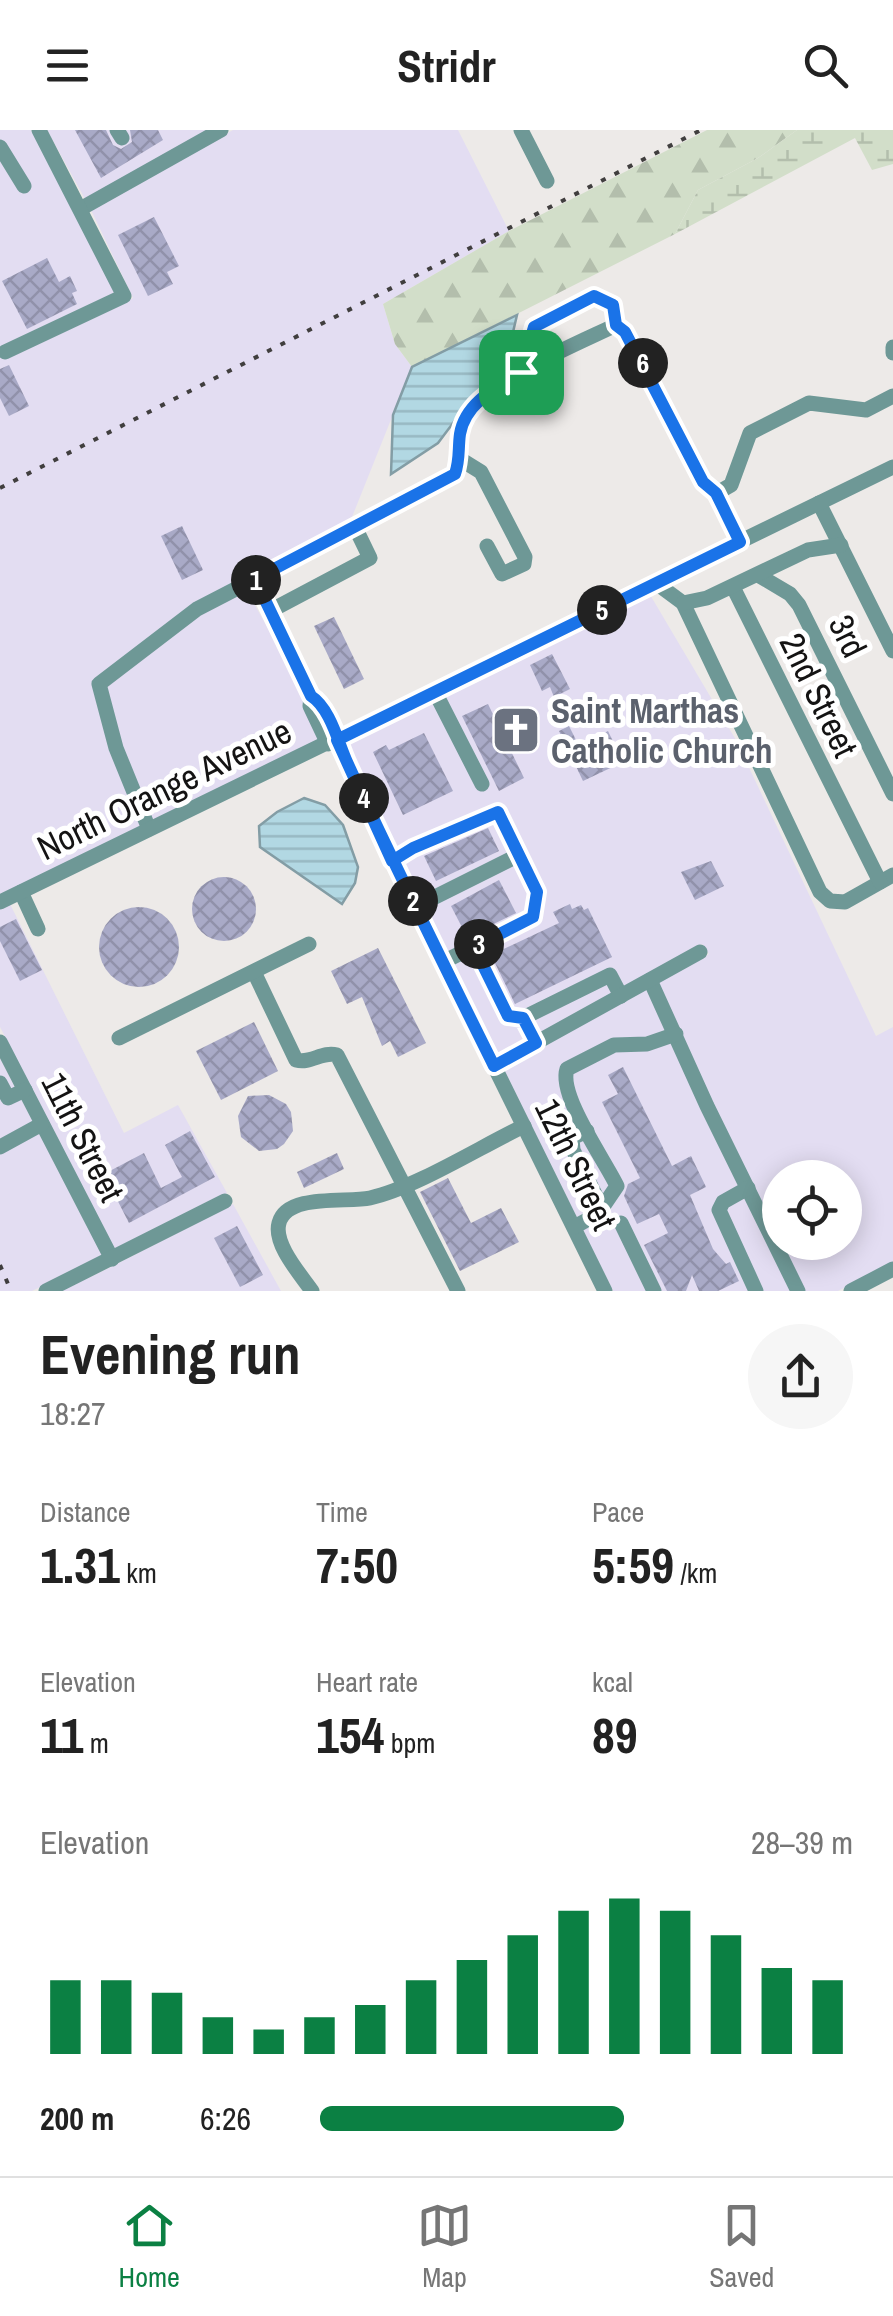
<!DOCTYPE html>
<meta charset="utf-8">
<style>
:root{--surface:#fff;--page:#f6f6f6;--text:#222;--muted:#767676;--line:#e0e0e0;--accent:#0b8043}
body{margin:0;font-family:"Archivo Narrow",sans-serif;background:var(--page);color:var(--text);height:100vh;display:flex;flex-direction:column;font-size:38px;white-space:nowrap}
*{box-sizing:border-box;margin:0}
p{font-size:32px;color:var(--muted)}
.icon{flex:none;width:55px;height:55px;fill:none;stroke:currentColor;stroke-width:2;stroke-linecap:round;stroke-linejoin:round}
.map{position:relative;height:1161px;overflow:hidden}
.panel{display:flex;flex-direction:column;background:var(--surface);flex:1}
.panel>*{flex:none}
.fabs{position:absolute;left:762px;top:1030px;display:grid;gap:20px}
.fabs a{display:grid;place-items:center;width:100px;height:100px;border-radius:50%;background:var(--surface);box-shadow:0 5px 25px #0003;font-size:50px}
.pin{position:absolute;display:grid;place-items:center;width:85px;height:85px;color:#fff;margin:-42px;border-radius:20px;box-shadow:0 5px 15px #0006}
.km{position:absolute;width:50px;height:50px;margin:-25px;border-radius:50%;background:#222;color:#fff;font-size:28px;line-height:50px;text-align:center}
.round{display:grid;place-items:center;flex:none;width:105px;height:105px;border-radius:52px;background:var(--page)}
.headline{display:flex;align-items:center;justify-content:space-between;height:170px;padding:0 40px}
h1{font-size:55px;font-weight:800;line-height:75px}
.figures{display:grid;grid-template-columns:repeat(3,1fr);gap:15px;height:170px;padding:10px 40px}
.figures div{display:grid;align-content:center}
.figures b{font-size:50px;font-weight:800}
.figures small{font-size:28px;font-weight:400}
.figures p{font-size:28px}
.chart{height:280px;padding:20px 40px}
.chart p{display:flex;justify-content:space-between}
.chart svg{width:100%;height:180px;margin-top:10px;stroke:var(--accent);stroke-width:6}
ul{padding:0 40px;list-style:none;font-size:32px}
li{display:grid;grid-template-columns:160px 120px 1fr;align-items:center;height:75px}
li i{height:25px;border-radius:12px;background:var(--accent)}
header{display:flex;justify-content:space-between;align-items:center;height:130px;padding:0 40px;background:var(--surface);font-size:45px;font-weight:800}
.tabs{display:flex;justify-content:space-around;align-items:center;height:140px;border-top:2px solid var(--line);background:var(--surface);font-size:28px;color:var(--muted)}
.tabs a{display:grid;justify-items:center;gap:5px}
.tabs .on{color:var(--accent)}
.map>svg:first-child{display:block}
</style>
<header><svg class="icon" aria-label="menu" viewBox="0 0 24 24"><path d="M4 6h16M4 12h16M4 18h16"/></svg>Stridr<svg class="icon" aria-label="search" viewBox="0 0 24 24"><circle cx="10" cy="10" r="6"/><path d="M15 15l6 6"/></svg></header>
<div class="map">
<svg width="893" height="1161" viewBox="0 0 893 1161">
<defs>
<pattern id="forest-firs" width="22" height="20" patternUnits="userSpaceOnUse" patternTransform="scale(2.5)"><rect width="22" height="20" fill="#d2dec9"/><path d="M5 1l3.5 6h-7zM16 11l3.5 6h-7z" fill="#b3beac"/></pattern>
<pattern id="wetland-marsh" width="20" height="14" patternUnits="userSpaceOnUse" patternTransform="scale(2.5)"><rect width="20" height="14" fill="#d2dec9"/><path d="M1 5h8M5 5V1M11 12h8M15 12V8" fill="none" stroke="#b3beac"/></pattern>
<pattern id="water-rules" width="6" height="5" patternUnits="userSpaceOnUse" patternTransform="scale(2.5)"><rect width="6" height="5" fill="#b2d8e3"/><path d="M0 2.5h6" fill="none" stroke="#98b8c2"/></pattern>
<pattern id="building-cross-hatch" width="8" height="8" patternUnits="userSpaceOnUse" patternTransform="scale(2.5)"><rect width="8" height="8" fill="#a9aac7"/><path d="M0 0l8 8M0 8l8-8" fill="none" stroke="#9191aa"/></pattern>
</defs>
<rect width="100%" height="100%" fill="#edeae8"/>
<g fill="#e3ddf2" fill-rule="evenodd">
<path d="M0 0H31L121 174 133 168 91 80 233 0H458L509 101 383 174 395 214 412 237 350 392 238 446 330 606 0 765Z"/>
<path d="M47 0H208L85 69Z"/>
<path d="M649 463 736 610 876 906 893 897V1132L838 1161H613L503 938 709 824 702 814 498 927 346 612ZM780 1048H845V1112H780Z"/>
<path d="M10 774 124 1003 178 975 227 1063 115 1120 0 897V779Z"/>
<path d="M0 928 103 1126 32 1161H0Z"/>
<path d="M233 1074 281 1161H61L109 1138Z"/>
</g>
<path fill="url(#forest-firs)" d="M707 0H797L758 28 698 60 675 104 412 237 395 214 383 174 509 101Z"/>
<path fill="url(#wetland-marsh)" d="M797 0H893V34L872 40 855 8 675 104 698 60 758 28Z"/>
<g fill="url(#water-rules)" stroke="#839da5" stroke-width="2.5">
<path d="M517 185 503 245 456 289 438 313 391 344 393 285 412 237Z"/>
<path d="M304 668 325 675 343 695 358 737 355 753 342 774 260 717 259 696 277 682Z"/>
</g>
<g fill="url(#building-cross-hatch)">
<path d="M75 0H106L113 15 121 19 132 12 130 0H158L163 10 101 48Z"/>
<path d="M154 87 179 136 167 142 173 154 148 166 118 105Z"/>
<path d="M47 128 59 152 70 146 77 161 72 163 77 174 27 199 2 151Z"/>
<path d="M9 235 29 276 9 286 0 268V239Z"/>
<path d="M182 396 203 440 182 450 161 406Z"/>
<path d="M334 487 364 549 344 559 314 496Z"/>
<path d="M552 524 570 559 554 567 550 557 542 561 530 535Z"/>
<path d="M488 574 524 648 499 661 462 586Z"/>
<path d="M569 596 579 616 608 601 623 632 583 651 559 601Z"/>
<path d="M424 603 453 661 403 685 373 622 386 615 389 620Z"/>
<path d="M488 698 499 721 436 751 424 726Z"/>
<path d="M711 731 724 756 695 770 681 742Z"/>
<circle cx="224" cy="779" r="32"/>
<path d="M499 750 516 783 467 807 451 776Z"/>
<path d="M570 774 572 779 581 775 584 780 588 778 612 827 515 874 491 825 559 793 553 782Z"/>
<circle cx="139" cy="817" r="40"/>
<path d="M16 789 42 840 20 851 0 811V797Z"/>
<path d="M378 818 426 913 398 927 390 911 382 916 362 867 347 874 331 841Z"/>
<path d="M254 892 278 941 221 970 196 921Z"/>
<path d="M623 937 672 1036 691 1026 706 1057 690 1065 713 1119 726 1134 730 1132 739 1151 718 1161H699L692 1145 686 1161H667L644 1115 668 1103 659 1084 637 1094 624 1066 628 1054 640 1048 602 972 618 964 608 945Z"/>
<path d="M269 965 286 974 291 982 293 1001 284 1014 277 1019 259 1021 241 1007 238 986 248 966Z"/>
<path d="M190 1001 215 1047 129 1093 104 1044 144 1023 161 1058 182 1047 165 1015Z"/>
<path d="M337 1023 344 1039 304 1058 297 1042Z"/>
<path d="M448 1048 471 1093 501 1078 519 1112 460 1141 420 1062Z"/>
<path d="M237 1096 263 1145 240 1157 214 1108Z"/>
</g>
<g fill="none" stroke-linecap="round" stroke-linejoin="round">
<g stroke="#6e9896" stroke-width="15">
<path d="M117 0 122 8"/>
<path d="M521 0 547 51"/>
<path d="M0 17 24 56"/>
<path d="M82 78 221 0"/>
<path d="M616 195 625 202 703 352 717 363 740 412"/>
<path d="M893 217V223"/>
<path d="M5 222 124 166 39 0"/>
<path d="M460 329 481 342 525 427 524 434 502 444 487 416"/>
<path d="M717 363 731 355 750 303 809 273 866 280 893 266"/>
<path d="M819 373 893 521"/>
<path d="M758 445 790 464 799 475 893 664"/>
<path d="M656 453 683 473 820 762 830 771 845 772 893 745"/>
<path d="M733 457 880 752"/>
<path d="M683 473 707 468 808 420 841 415"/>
<path d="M270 481 370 428 355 397"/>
<path d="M435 562 482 654"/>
<path d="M311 566 255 449 455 344C462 326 456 308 463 290 477 255 581 212 616 195L613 175 594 166 534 197 521 242"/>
<path d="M328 614 310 576 311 566 319 572 393 731 605 1161"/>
<path d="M149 699 116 618 99 554 197 479 255 449"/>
<path d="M393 731 413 718 498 682 537 761 533 787 443 832"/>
<path d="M21 762 38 799"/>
<path d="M0 772 893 337"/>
<path d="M415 777 519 725"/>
<path d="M474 817 508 886 523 888 610 845 621 866"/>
<path d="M254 842 296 930C311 934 322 921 337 925L458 1161"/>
<path d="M650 850 707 976 798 1161"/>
<path d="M119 908 309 814"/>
<path d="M0 912 112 1129"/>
<path d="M494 936 700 822"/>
<path d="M0 953 8 968 25 960"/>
<path d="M587 1001 572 1008 573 1020 602 1078"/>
<path d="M0 1017 42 994"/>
<path d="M748 1058 723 1072 719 1080 756 1161"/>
<path d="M621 1093 654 1161"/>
<path d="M574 1097 598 1084 617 1056C604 1029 558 965 567 939L614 915 647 914 676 904"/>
<path d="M46 1161 225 1071"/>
<path d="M312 1161C301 1145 273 1114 279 1093 287 1063 347 1073 370 1068 415 1058 480 1017 524 996"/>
<path d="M851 1161 893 1139"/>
</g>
<g stroke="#403e3e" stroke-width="4" stroke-dasharray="5 10" stroke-linecap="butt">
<path d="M0 358 701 0"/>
<path d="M0 1135 11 1161"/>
</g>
</g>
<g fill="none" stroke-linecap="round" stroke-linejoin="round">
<g stroke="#fff" stroke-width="20">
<path id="route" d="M521 242C497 257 465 273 460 304 458 318 460 330 455 344L255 449 311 566C330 578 338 612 347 632 394 735 444 835 494 936L536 913 523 888 508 886 474 817 533 787 537 762 498 682 413 718 392 731 337 610 740 412 716 363 703 352 625 202 616 195 613 175 594 166 534 197 521 242"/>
</g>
<use href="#route" stroke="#1a73e8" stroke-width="12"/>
</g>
<defs>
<g id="church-square" transform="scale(2.5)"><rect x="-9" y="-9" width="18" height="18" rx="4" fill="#6b7280" stroke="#fff"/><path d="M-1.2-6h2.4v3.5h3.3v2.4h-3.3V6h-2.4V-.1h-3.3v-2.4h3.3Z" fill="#fff"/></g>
</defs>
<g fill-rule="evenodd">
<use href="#church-square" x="516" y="600"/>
</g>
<g text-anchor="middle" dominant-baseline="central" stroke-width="10" stroke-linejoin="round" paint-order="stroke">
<g font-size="35" fill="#141313" stroke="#fff">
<text transform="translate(848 506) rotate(64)">3rd</text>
<text transform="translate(819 565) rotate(64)">2nd Street</text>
<text transform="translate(164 659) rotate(-26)">North Orange Avenue</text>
<text transform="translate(83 1007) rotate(63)">11th Street</text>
<text transform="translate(576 1034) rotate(64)">12th Street</text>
</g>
<g font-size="35" font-weight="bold" fill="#5b616d" stroke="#fff" text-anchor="start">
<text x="551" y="580">Saint Marthas<tspan x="551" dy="40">Catholic Church</tspan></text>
</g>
</g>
</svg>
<div class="fabs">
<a><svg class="icon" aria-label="locate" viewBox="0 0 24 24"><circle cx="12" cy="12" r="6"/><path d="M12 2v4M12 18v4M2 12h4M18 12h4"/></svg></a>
</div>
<div class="pin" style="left:521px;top:242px;background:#1e9e55"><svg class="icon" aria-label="arrive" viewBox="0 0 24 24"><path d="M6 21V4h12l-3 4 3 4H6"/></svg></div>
<b class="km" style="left:256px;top:450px">1</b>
<b class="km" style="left:413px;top:771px">2</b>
<b class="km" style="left:479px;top:814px">3</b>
<b class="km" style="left:364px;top:668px">4</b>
<b class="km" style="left:602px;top:480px">5</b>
<b class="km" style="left:643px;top:233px">6</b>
</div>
<section class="panel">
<div class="headline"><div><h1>Evening run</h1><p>18:27</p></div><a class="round"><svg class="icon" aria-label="share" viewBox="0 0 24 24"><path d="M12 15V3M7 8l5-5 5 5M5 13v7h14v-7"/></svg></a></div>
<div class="figures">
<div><p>Distance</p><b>1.31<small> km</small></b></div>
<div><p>Time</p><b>7:50</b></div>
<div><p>Pace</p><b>5:59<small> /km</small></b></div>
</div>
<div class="figures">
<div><p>Elevation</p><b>11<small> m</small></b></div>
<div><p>Heart rate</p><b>154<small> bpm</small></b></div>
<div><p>kcal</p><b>89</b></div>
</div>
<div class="chart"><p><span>Elevation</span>28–39 m</p>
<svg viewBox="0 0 160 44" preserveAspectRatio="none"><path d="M5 44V26M15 44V26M25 44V29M35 44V35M45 44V38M55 44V35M65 44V32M75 44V26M85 44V21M95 44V15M105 44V9M115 44V6M125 44V9M135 44V15M145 44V23M155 44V26"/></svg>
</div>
<ul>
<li><b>200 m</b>6:26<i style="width:57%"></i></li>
</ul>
</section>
<nav class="tabs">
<a class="on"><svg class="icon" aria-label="home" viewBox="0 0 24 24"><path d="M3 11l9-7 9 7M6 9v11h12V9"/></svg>Home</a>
<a><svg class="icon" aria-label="map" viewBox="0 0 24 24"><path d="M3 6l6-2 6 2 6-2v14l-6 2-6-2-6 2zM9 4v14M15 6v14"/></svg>Map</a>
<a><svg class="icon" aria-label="saved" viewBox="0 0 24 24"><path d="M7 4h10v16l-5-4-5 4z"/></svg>Saved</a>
</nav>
